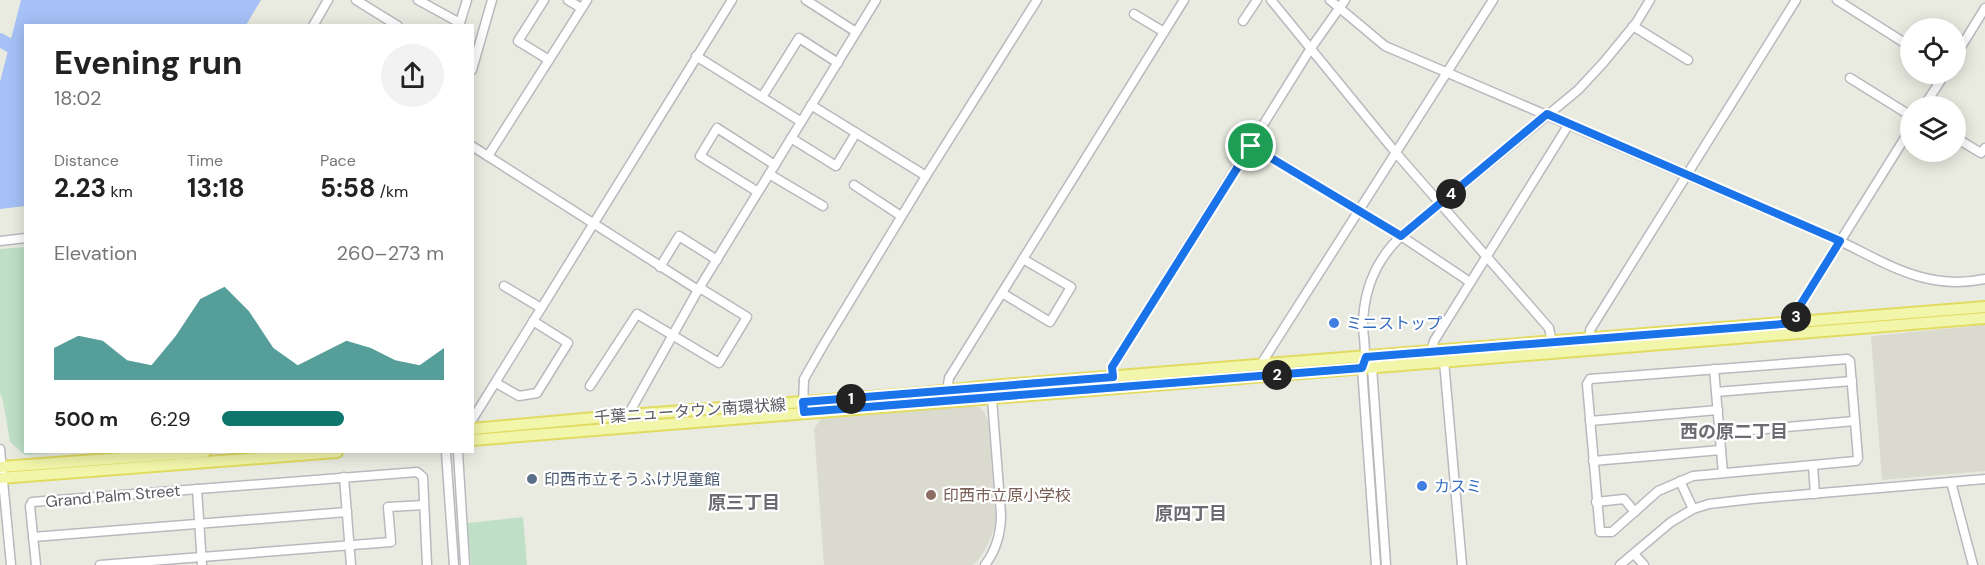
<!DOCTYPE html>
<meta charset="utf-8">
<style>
:root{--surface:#fff;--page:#f2f2f2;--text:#222;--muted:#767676;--accent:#0f766e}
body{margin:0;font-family:"DM Sans","Noto Sans JP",sans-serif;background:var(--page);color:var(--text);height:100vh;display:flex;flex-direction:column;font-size:22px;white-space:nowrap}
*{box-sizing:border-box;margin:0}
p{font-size:20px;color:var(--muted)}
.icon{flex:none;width:33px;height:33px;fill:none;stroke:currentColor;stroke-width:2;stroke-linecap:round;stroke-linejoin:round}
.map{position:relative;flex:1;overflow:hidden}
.panel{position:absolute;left:24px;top:24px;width:450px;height:429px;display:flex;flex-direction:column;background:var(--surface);border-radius:0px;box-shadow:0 3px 15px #0003}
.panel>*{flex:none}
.tools{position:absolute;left:1900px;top:18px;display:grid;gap:12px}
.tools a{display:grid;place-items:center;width:66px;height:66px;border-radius:50%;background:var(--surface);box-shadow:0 3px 15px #0003;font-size:30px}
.pin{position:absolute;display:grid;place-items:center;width:51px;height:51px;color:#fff;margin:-26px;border:3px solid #fff;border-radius:50%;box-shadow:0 2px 6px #0007}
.km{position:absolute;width:30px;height:30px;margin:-15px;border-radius:50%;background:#222;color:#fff;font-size:16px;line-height:30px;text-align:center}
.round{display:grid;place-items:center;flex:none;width:63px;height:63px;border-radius:32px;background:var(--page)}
.headline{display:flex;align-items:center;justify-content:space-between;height:102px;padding:0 30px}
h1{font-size:33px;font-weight:700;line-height:45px}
.stats{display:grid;grid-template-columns:repeat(3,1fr);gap:9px;height:102px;padding:6px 30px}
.stats div{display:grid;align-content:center}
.stats b{font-size:26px;font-weight:700}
.stats small{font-size:16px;font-weight:400}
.stats p{font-size:16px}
.chart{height:168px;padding:12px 30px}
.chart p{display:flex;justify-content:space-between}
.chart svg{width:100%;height:108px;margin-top:6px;fill:var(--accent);opacity:.7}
ul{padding:0 30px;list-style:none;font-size:20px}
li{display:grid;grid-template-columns:96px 72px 1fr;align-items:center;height:45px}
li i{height:15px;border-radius:8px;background:var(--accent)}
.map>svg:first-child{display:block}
</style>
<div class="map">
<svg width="1985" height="565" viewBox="0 0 1985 565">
<rect width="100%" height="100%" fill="#eaebe0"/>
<g fill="#dadacf">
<path d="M1985 325V471L1882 480 1871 336Z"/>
<path d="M969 406 979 407 984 412 988 420 996 524 986 548 978 560 973 565H824L814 429 821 419Z"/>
</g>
<g fill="#bfe0c6">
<path d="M25 247 26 452H65L25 455 10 442 3 401 0 393V249Z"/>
<path d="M523 517 527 565H471L467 523Z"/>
</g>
<path fill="#a5c1f6" d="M21 0H261L246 25 26 26 25 206 0 209V82Z"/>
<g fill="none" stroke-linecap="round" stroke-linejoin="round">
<path stroke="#a5c1f6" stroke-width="14" d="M0 40 26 55"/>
<g stroke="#b8b9be" stroke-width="11">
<g id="minor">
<path d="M356 0 398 26"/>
<path d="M418 0 460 23"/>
<path d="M544 0 518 41 549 60"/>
<path d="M568 0 581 8"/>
<path d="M806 0 856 32"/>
<path d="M1271 0 1396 153 1549 328 1552 342"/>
<path d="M1330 0 1385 46 1840 241C1889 265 1928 291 1985 279"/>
<path d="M1837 0 1911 47"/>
<path d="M1134 14 1164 32"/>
<path d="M1243 21 1257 0"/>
<path d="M313 26 328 0"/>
<path d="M459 26 467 0"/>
<path d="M1633 26 1688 60"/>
<path d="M1956 55 1985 8"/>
<path d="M696 56 800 121"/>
<path d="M472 70 492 0"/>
<path d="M1850 78 1911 116"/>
<path d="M762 97 799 38 838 63"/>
<path d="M811 105 926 176"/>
<path d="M1924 106 1945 74"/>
<path d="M791 138 836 166 856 133"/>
<path d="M1956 138 1981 153 1985 148"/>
<path d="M472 146 698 290"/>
<path d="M1251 146 1401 236 1470 282"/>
<path d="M488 156 587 0"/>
<path d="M769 174 823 206"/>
<path d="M854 185 901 216"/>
<path d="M758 192 700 156 717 128 775 165"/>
<path d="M0 241 26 238"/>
<path d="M660 267 679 236 717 260"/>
<path d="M504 286 541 308"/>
<path d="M1002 293 1050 322 1071 287 1023 259"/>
<path d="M1795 323 1796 312 1911 128"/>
<path d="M1590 340V330L1796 0"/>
<path d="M1431 352 1434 341 1569 124"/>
<path d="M1847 359 1850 361 1858 458 1856 461 1693 476 1658 491 1612 532H1600L1587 384 1590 379Z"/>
<path d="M1444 361 1462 565"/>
<path d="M1369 362 1372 367 1386 565"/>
<path d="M1264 365 1263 361 1493 0"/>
<path d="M1714 369 1723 473"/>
<path d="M1113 377 1112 367 1311 48 1345 0"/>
<path d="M496 383 519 396 537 393 568 343 533 321"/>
<path d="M590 386 637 314 719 363 747 317 700 288"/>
<path d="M947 391 949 378 1184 0"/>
<path d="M1716 392 1852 381"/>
<path d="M803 406 804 379 824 344 926 176 1037 0"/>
<path d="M628 415 698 290 876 0"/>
<path d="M472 420 732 0"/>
<path d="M1590 421 1718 410"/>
<path d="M1720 433 1855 421"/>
<path d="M0 449 11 565"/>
<path d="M446 452 454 565"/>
<path d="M458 452 465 565"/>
<path d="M1593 461 1721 450"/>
<path d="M1813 466 1815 494"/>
<path d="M344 477 351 565"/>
<path d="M1680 481 1693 509"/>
<path d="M1951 482 1973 565"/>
<path d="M197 489 202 565"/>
<path d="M1596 502 1624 499 1635 512"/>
<path d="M33 537 347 512"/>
<path d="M1634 554 1644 565"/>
<path d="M36 565 30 506 32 502 417 472 423 477 427 565"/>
<path d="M100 565 391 542 388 507 424 505"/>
<path d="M985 565C997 549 1001 533 1001 514L991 386"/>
<path d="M1376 565 1362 368C1367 354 1364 342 1363 327 1363 291 1375 261 1401 236L1578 90 1604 62 1636 23 1650 0"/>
<path d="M1620 565 1671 522 1693 509 1709 504 1752 499 1985 479"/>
</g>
</g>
<g stroke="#e2db62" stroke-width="14">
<g id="major">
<path d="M472 429 628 415 924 393 991 386 1985 307"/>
<path d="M472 440 1985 318"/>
<path d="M0 467 205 452"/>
<path d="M0 478 337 452"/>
</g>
</g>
<use href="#minor" stroke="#fff" stroke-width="8"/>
<use href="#major" stroke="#f1f6aa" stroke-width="10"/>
</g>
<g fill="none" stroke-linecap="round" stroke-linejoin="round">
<g stroke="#fff" stroke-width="12">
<path id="route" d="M1547 114 1840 241 1796 312 1795 323 1366 357 1362 368 804 412 803 402 1113 377 1112 367 1251 146 1401 236Z"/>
</g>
<use href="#route" stroke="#1a73e8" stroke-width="8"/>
</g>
<g fill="#3f7fe0" stroke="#fff" stroke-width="2">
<circle cx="1334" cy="323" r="6"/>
<circle cx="1422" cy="486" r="6"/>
</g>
<circle fill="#5c6f8a" stroke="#fff" stroke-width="2" cx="532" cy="479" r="6"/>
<circle fill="#8d6e63" stroke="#fff" stroke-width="2" cx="931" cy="495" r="6"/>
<g text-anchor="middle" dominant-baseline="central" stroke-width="4.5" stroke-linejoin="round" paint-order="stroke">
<g font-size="16" fill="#366cbe" stroke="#fff" text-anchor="start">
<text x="1346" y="323">ミニストップ</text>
<text x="1434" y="486">カスミ</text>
</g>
<g font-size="16" fill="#595b60" stroke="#fff">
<text transform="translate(690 411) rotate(-4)">千葉ニュータウン南環状線</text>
<text transform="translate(113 496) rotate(-5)">Grand Palm Street</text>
</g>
<g font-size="16" fill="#4e5e75" stroke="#fff" text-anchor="start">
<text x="544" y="479">印西市立そうふけ児童館</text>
</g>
<g font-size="16" fill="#785e54" stroke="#fff" text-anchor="start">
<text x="943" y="495">印西市立原小学校</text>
</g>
<g font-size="18" font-weight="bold" fill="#6a6c72" stroke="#fff">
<text x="1734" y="432">西の原二丁目</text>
<text x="744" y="503">原三丁目</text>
<text x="1191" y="514">原四丁目</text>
</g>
</g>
</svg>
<div class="tools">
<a><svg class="icon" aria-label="locate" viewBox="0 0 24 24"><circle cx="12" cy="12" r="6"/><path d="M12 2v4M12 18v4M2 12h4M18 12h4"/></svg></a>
<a><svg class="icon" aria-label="layers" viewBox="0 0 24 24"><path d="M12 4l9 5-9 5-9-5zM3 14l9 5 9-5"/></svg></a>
</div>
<div class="pin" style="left:1251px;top:146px;background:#1e9e55"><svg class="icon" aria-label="arrive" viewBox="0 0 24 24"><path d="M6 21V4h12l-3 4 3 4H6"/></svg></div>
<b class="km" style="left:851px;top:399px">1</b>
<b class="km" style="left:1277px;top:375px">2</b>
<b class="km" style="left:1796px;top:317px">3</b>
<b class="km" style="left:1451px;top:194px">4</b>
<section class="panel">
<div class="headline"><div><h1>Evening run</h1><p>18:02</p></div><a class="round"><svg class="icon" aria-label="share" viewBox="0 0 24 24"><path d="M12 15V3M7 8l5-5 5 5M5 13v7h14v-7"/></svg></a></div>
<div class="stats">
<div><p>Distance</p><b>2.23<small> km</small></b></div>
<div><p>Time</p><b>13:18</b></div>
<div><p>Pace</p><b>5:58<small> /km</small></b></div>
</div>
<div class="chart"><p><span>Elevation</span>260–273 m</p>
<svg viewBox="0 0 160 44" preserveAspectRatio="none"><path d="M0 44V31L10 26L20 28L30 36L40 38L50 26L60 11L70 6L80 16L90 31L100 38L110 33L120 28L130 31L140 36L150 38L160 31V44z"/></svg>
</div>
<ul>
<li><b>500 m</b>6:29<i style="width:55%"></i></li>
</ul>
</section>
</div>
